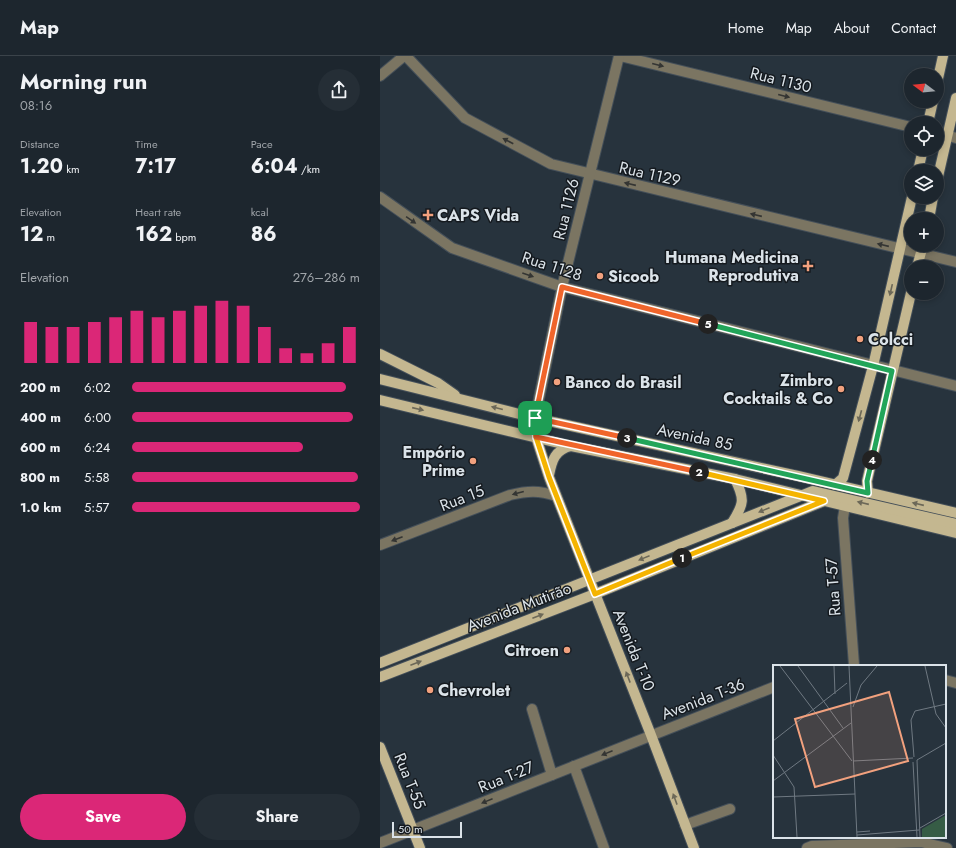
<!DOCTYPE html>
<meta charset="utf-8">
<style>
:root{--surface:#1d262e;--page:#252e36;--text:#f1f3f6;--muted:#a0a5aa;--line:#3b434a;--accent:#db2777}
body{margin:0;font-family:Jost,sans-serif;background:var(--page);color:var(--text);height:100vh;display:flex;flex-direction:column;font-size:15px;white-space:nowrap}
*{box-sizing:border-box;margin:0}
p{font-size:13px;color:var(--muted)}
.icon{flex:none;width:22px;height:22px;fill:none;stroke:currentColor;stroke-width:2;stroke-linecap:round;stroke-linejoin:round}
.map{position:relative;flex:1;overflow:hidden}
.side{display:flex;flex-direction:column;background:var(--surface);width:380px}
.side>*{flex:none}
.needle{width:26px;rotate:286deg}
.controls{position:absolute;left:524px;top:12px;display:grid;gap:8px}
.controls a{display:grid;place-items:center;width:40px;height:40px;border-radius:50%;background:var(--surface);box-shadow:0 2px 6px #0003,0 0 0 1px var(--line);font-size:20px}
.scale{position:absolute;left:12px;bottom:10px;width:70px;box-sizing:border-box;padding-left:4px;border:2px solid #dbe3e9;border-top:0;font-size:11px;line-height:14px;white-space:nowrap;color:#dbe3e9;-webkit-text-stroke:3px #151a1f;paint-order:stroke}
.pin{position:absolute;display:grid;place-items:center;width:34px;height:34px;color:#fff;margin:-17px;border-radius:8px;box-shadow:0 2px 6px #0006}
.km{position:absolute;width:20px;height:20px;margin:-10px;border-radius:50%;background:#222;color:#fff;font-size:11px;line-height:20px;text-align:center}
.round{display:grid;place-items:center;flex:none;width:42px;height:42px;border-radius:21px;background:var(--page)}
.head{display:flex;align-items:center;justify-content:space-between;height:68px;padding:0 20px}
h1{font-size:22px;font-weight:700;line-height:30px}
.figures{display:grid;grid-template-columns:repeat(3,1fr);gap:6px;height:68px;padding:4px 20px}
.figures div{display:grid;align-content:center}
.figures b{font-size:20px;font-weight:700}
.figures small{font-size:11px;font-weight:400}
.figures p{font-size:11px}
.chart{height:112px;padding:8px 20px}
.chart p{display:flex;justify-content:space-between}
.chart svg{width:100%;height:72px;margin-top:4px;stroke:var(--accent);stroke-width:6}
.primary-button{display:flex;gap:8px;margin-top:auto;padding:8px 20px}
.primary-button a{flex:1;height:46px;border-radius:24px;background:var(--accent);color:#fff;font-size:16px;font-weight:700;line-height:46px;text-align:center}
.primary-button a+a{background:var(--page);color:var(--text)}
ul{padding:0 20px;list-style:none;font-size:13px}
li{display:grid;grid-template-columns:64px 48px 1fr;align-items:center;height:30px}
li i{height:10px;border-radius:5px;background:var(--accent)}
header{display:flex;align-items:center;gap:24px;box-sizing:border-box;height:56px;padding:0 20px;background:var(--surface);border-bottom:1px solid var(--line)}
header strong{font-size:19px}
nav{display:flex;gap:22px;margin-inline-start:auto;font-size:14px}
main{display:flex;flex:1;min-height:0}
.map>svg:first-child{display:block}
</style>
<header>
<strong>Map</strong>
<nav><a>Home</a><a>Map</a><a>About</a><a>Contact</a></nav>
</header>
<main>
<section class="side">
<div class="head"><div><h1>Morning run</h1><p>08:16</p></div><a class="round"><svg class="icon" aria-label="share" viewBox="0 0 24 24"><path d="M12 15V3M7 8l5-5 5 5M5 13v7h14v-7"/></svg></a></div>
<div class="figures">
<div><p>Distance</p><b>1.20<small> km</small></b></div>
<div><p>Time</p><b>7:17</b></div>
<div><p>Pace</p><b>6:04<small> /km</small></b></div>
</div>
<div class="figures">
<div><p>Elevation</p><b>12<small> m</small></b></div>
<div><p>Heart rate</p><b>162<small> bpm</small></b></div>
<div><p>kcal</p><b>86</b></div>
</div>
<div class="chart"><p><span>Elevation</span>276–286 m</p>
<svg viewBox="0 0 160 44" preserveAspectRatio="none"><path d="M5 44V19M15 44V22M25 44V22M35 44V19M45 44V16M55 44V12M65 44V16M75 44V12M85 44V9M95 44V6M105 44V9M115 44V22M125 44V35M135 44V38M145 44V32M155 44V22"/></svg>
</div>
<ul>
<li><b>200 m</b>6:02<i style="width:94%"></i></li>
<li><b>400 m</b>6:00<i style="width:97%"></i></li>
<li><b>600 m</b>6:24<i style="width:75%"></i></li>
<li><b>800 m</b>5:58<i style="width:99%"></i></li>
<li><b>1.0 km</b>5:57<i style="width:100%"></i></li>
</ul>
<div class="primary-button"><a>Save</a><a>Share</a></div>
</section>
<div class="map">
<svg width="576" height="792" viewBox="0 0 576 792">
<rect width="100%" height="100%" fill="#27333d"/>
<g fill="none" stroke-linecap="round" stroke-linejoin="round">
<g stroke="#444f59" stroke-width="12">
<g id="minor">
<path d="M26 0 85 62 171 108 576 206"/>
<path d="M240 0 531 71"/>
<path d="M0 20 24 0"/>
<path d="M557 77 576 82"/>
<path d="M0 141 72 192 182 231 576 330"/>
<path d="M155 362 182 231 239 0"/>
<path d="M465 450 463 462 474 609"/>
<path d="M0 489 130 439C147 435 159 434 176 440"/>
<path d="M565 624 576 627"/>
<path d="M152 653 172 719"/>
<path d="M194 710 224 792"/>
<path d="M305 769 350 753"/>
<path d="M0 787 394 631"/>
<path d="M427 792 432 790 541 786 567 792"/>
</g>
</g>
<g stroke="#444f59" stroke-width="12">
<g id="major">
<path d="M557 27 563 0"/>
<path d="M548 67 553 45"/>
<path d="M538 115 543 93"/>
<path d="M557 125 576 42"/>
<path d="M549 163 553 141"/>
<path d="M537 211 543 189"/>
<path d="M0 298 58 327 75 339"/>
<path d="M0 323 155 362 418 420 576 457"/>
<path d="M0 344 191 390 355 423 576 477"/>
<path d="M155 362 156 381 169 421 271 679 314 792"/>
<path d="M169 419C172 404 175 394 191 390"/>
<path d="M455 429 463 422 493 310 532 141"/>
<path d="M488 437 487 425 531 237"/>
<path d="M352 467C364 448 365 443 355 423"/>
<path d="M0 607 433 435 576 468"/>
<path d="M0 621 215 538 444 445"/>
<path d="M0 691 40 792"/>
</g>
</g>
<use href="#minor" stroke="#7b7562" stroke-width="10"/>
<use href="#major" stroke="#c4b790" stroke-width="10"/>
</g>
<defs><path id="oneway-solid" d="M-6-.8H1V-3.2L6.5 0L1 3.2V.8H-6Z"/></defs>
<g fill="#343533">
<use href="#oneway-solid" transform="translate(278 9) rotate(14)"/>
<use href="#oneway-solid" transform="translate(404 40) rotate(14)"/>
<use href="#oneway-solid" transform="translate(128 85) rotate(-152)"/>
<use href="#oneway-solid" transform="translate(250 128) rotate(-167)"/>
<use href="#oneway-solid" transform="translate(376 159) rotate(-167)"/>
<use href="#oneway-solid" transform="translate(31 164) rotate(35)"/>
<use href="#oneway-solid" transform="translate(503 189) rotate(-167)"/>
<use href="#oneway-solid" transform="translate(148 219) rotate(19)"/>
<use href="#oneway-solid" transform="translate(138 437) rotate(165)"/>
<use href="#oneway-solid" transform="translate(17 483) rotate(159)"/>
<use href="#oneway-solid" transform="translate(227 697) rotate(158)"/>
<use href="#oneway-solid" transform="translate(107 745) rotate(158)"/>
</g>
<g fill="#6c6858">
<use href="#oneway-solid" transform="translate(511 234) rotate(103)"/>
<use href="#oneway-solid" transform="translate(117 352) rotate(-166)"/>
<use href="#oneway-solid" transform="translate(38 353) rotate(13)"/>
<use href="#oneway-solid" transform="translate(480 360) rotate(105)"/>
<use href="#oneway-solid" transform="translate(483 447) rotate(-167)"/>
<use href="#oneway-solid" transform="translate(538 448) rotate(-167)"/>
<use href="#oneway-solid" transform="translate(384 454) rotate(158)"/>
<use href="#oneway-solid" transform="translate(264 502) rotate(158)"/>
<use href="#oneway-solid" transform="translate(158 560) rotate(-21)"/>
<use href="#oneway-solid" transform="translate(36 607) rotate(-21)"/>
<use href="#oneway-solid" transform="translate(248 621) rotate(-111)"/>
<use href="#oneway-solid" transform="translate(295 743) rotate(-110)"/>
</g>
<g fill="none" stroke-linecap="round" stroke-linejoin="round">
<g stroke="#fff" stroke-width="8">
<path id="split-1" d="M155 362 156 381 169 421 215 538 302 502"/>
</g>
<g stroke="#fff" stroke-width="8">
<path id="split-2" d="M302 502 444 445 319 416"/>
</g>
<g stroke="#fff" stroke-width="8">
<path id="split-3" d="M247 382 155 362 156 381 319 416"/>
</g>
<g stroke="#fff" stroke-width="8">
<path id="split-4" d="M247 382 488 437 487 425 492 404"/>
</g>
<g stroke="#fff" stroke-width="8">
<path id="split-5" d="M328 268 512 315 492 404"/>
</g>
<g stroke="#fff" stroke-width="8">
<path id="split-6" d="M155 362 182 231 328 268"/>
</g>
<use href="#split-1" stroke="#f5b400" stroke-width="5"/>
<use href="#split-2" stroke="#f5b400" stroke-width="5"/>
<use href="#split-3" stroke="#f0652b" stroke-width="5"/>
<use href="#split-4" stroke="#22a559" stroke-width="5"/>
<use href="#split-5" stroke="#22a559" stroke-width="5"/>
<use href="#split-6" stroke="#f0652b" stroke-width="5"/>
</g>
<g fill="#f2a17e" stroke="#151a1f" stroke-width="1.5">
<path d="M46 153h4v4h4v4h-4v4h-4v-4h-4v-4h4z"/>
<path d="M426 204h4v4h4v4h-4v4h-4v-4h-4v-4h4z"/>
<circle cx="220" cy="220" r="4"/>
<circle cx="480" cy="283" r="4"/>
<circle cx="177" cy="326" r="4"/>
<circle cx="461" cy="333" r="4"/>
<circle cx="93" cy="405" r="4"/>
<circle cx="187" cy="594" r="4"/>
<circle cx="50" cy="634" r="4"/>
</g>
<g text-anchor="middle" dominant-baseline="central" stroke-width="3" stroke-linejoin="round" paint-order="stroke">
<g font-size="16" fill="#dbe3e9" stroke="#151a1f">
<text transform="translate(401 24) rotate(14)">Rua 1130</text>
<text transform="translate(270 118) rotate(13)">Rua 1129</text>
<text transform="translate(186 153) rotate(-76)">Rua 1126</text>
<text transform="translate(172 210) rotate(18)">Rua 1128</text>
<text transform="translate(315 381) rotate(12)">Avenida 85</text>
<text transform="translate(82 442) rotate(-21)">Rua 15</text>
<text transform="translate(453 531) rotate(-94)">Rua T-57</text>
<text transform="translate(139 551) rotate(-21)">Avenida Mutirão</text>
<text transform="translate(254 594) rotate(68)">Avenida T-10</text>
<text transform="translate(323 643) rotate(-21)">Avenida T-36</text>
<text transform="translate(126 721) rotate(-22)">Rua T-27</text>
<text transform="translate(30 725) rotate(68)">Rua T-55</text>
</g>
<g font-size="16" font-weight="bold" fill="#dbe3e9" stroke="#151a1f" text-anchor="start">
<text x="57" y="159">CAPS Vida</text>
<text x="419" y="201" text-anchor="end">Humana Medicina<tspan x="419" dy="18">Reprodutiva</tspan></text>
<text x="228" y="220">Sicoob</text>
<text x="488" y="283">Colcci</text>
<text x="453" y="324" text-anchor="end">Zimbro<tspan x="453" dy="18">Cocktails &amp; Co</tspan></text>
<text x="185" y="326">Banco do Brasil</text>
<text x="85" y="396" text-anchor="end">Empório<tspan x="85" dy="18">Prime</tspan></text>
<text x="179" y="594" text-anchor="end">Citroen</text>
<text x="58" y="634">Chevrolet</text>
</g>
</g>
<g transform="translate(393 609)">
<rect width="173" height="173" fill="#27333d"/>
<path d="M173 150V172H149V164Z" fill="#365c45"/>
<path fill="none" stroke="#6f7982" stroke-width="1" d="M7 1 79 96M25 1 70 63M61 1 62 29M76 1 84 172M152 1 163 49 173 63M80 42 88 20 104 1M0 76 74 18M0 90 21 122 24 172M141 92 138 55 142 46 173 39M80 96 140 93M140 97 144 172M0 116 78 58M0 132 82 129M147 163 173 148M84 167 97 166M84 170 146 165M147 172 144 95 173 78"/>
<path fill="#f2a17e" fill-opacity="0.15" stroke="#f2a17e" stroke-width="2" d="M116 27 135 96 42 122 22 54Z"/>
<rect width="173" height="173" fill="none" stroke="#dbe3e9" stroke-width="2"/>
</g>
</svg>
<div class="controls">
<a><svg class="needle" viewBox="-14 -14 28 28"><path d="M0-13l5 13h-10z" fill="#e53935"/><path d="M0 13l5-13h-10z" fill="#a0a5aa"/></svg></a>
<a><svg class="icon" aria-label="locate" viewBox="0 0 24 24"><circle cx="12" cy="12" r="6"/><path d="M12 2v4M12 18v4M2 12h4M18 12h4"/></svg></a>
<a><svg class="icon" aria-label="layers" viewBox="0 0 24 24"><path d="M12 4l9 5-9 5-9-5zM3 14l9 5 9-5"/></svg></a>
<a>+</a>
<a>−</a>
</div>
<div class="scale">50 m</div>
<div class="pin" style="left:155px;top:362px;background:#1e9e55"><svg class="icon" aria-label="arrive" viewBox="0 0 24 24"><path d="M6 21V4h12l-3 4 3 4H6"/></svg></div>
<b class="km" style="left:302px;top:502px">1</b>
<b class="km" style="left:319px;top:416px">2</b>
<b class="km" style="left:247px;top:382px">3</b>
<b class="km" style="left:492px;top:404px">4</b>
<b class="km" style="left:328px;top:268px">5</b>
</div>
</main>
